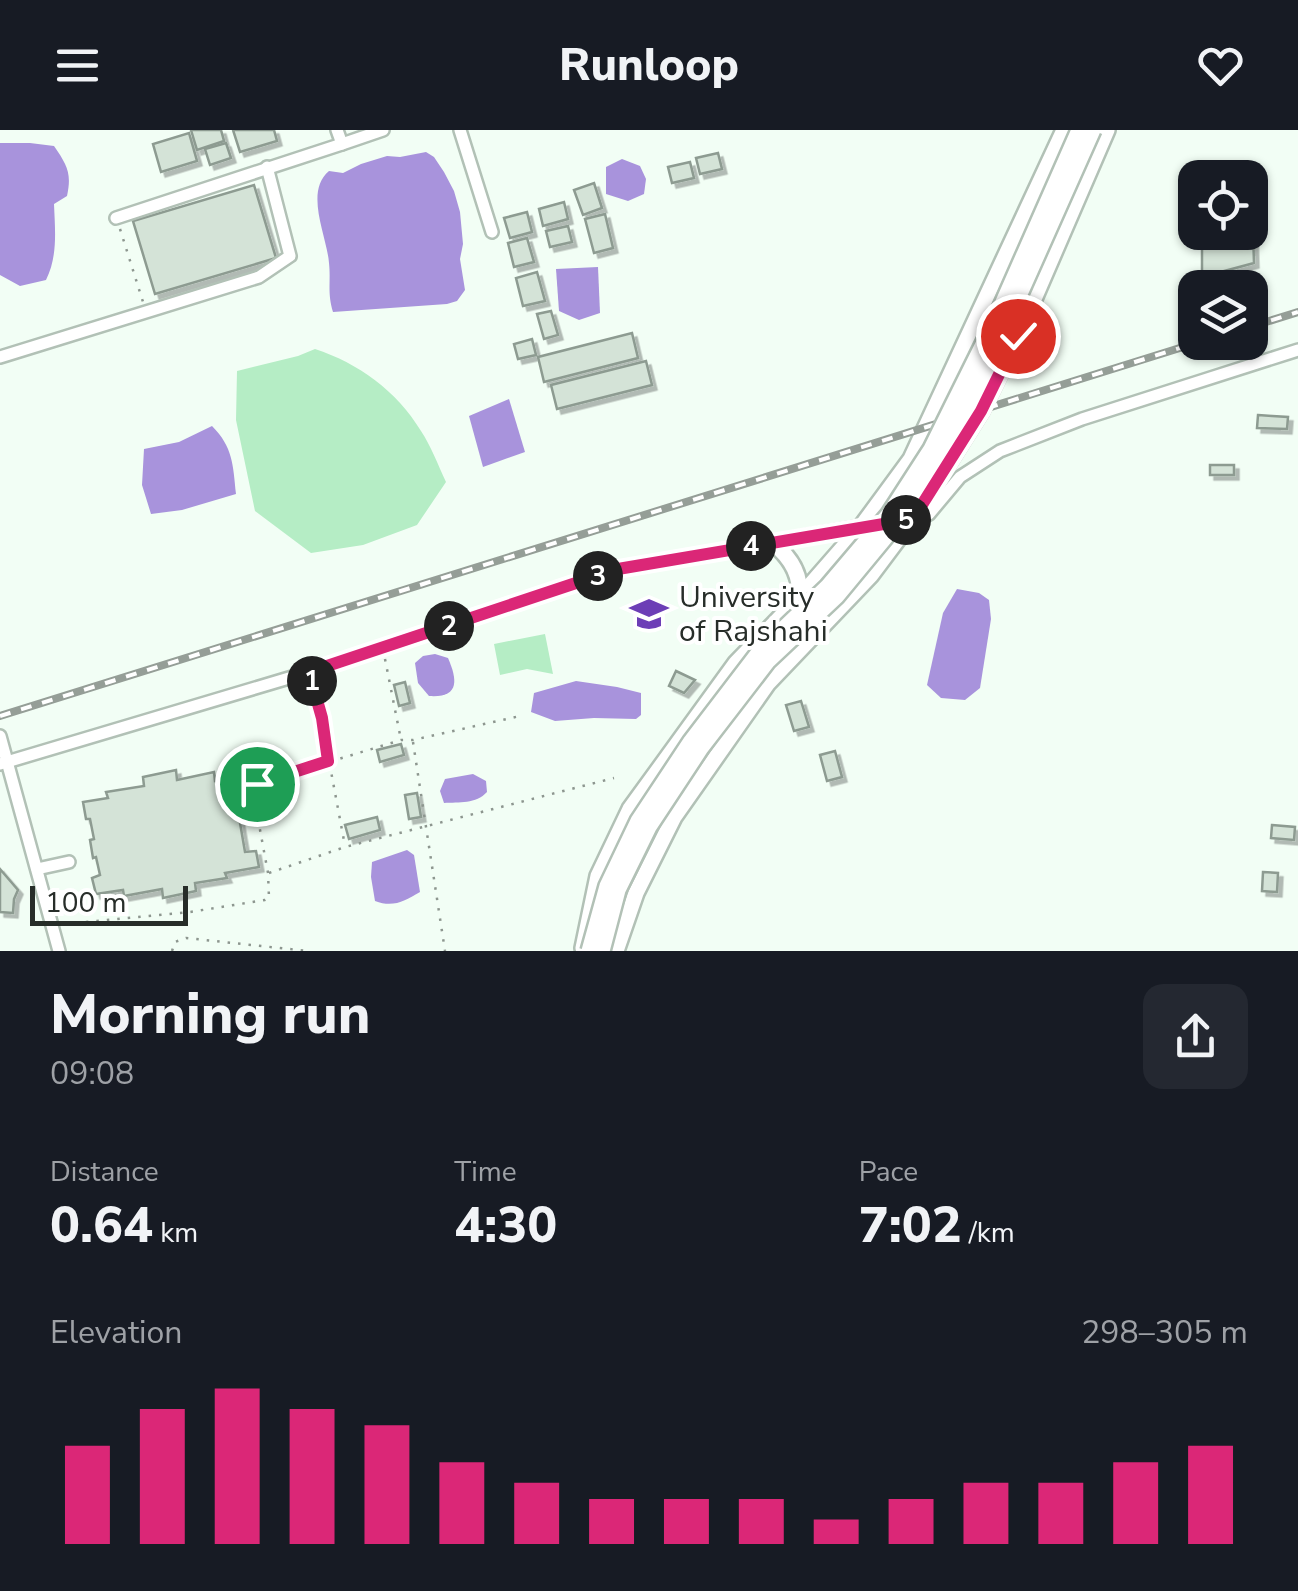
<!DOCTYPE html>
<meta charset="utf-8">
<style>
:root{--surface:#171b24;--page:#242831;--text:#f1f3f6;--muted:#9ea1a6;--accent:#db2777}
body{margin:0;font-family:"Nunito Sans",sans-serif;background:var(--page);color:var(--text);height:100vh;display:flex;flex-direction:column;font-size:38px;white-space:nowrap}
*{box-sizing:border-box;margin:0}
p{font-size:32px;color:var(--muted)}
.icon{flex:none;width:55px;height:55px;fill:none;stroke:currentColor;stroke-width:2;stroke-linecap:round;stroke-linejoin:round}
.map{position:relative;height:821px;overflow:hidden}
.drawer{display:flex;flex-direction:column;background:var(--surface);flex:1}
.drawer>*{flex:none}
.tools{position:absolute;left:1178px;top:30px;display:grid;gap:20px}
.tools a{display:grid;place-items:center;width:90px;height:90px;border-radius:20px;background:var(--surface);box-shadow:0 2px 8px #0004;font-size:50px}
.scale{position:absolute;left:30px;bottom:25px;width:158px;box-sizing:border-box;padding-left:10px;border:5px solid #272d29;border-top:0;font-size:28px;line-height:35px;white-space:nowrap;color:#272d29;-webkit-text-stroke:8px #fff;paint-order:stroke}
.pin{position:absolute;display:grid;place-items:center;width:85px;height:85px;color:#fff;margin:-42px;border:5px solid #fff;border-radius:50%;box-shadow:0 2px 10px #0007}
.km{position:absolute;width:50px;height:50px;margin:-25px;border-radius:50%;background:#222;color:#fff;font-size:28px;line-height:50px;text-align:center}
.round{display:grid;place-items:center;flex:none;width:105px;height:105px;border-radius:20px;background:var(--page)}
.overview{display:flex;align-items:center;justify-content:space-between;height:170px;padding:0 50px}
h1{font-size:55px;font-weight:800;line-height:75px}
.metrics{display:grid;grid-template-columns:repeat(3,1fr);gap:15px;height:170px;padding:10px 50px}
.metrics div{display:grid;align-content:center}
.metrics b{font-size:50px;font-weight:800}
.metrics small{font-size:28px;font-weight:400}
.metrics p{font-size:28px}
.chart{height:280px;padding:20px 50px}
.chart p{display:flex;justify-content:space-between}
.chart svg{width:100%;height:180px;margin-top:10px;stroke:var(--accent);stroke-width:6}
header{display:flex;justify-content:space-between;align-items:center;height:130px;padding:0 50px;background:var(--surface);font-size:45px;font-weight:800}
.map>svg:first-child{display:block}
</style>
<header><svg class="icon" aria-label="menu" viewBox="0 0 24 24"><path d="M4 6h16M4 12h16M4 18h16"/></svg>Runloop<svg class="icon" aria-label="heart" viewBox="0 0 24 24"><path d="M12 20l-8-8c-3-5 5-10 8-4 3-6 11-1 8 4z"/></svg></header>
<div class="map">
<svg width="1298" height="821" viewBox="0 0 1298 821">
<defs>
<filter id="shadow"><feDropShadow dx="4.5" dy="4.5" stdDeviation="0" flood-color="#0004"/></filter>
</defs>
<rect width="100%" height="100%" fill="#f2fef5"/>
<g fill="#b5edc5">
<path d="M315 219C358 233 397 261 421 301 431 316 438 335 446 352L417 395 363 415 311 423 255 381 236 290 237 241 298 226Z"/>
<path d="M545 504 553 544 527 539 500 545 494 514Z"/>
</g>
<g fill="#a893dc">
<path d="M0 13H30L54 16C67 35 72 43 67 66L54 74C55 100 58 126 46 150L20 156 0 145Z"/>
<path d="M426 22 434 27 444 42 454 61 460 82 463 114 460 129 465 160 457 171 447 174 333 182C327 162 331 152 329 133 327 106 304 62 329 41L343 43 361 34 387 26 400 27Z"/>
<path d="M622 29 640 36 646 49 644 64 628 71 606 64V37Z"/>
<path d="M598 137 600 183 579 190 559 181 556 139Z"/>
<path d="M509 269 525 322 483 337 469 286Z"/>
<path d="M212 296C233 317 233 335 236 364L182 380 151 384 142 355 144 319 179 312Z"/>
<path d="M957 459 979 463 989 470 991 489 980 558 965 570 941 568 927 555 943 483Z"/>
<path d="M435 524 448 528C458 551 459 568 429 566L418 553 415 533 423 526Z"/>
<path d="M576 551 617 557 641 563V585L636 589 594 588 555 591 531 582 534 563Z"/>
<path d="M473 644 486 651 487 662C476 674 459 672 444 673L440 661 445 649Z"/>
<path d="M407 720 414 725 420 762C405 771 393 778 375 771L371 747 372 732Z"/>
</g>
<g fill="#d4e3d7" stroke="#8d9b91" stroke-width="2.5" filter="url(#shadow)">
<path d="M191 0H221L224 11 197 20Z"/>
<path d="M233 0H274L277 11 240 22Z"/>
<path d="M189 3 197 31 161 42 153 14Z"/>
<path d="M226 13 231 28 210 35 205 19Z"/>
<path d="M718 23 722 39 700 44 696 28Z"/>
<path d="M690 32 694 48 672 53 668 37Z"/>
<path d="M594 53 602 78 583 85 574 60Z"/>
<path d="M254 55 276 128 155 164 133 91Z"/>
<path d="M564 72 568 89 543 96 539 79Z"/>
<path d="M527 82 532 102 510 108 504 88Z"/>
<path d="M605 84 613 118 594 123 585 89Z"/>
<path d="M568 96 572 112 550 117 546 101Z"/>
<path d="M1202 103H1253L1254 133 1202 147Z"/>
<path d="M527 108 534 132 514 137 508 113Z"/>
<path d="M537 142 545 171 523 176 516 148Z"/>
<path d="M551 181 558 205 544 209 537 184Z"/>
<path d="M632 203 638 228 544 252 538 227Z"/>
<path d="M532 209 536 225 518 229 514 214Z"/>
<path d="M646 231 652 255 557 279 551 255Z"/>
<path d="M1258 285 1288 287 1287 299 1257 298Z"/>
<rect x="1210" y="335" width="24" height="10"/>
<path d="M676 541 695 550 684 563 669 556Z"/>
<path d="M405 552 410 573 399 576 394 555Z"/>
<path d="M801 571 809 597 794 601 786 575Z"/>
<path d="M401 614 404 625 380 632 377 620Z"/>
<path d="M835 621 842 647 827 651 820 625Z"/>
<path d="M176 640 177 650 214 642 215 651 241 646 244 663 235 664 245 722 256 721 259 737 225 743 227 748 195 753 196 761 163 768 162 759 124 766 123 760 96 764 92 748 100 745 96 727 93 728 90 710 94 709 90 689H86L83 672 108 668 106 662 144 656 143 647Z"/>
<path d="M417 663 421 687 409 689 405 665Z"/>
<path d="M377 687 380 700 349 709 345 695Z"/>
<path d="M1272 695 1295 697 1294 710 1271 708Z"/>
<path d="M0 739 18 760 14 769 13 783 0 782Z"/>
<path d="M1263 742 1278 743 1277 762 1262 761Z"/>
</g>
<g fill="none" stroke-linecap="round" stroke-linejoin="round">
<g stroke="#b2c1b6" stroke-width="16">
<g id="street">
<path d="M460 0 492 102"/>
<path d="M342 14 383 0"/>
<path d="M116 88 342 14 337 0"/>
<path d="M0 227 259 147 290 126 267 37"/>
<path d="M910 390 922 388 929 384 960 347 1000 321 1082 289 1298 220"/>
<path d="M0 606 59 821"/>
<path d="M0 634 309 542 618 439 862 396"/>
<path d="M37 739 69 732"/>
</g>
</g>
<g stroke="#b2c1b6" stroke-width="20">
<g id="secondary">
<path d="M773 413C790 427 802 445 799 468"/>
<path d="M583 818 598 746 630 679 736 533 799 468 861 397 911 329 1064 0"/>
<path d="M616 821 636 763 674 687 768 553 871 445 913 389 981 281 1018 206 1107 0"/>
</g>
</g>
<g stroke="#8d968f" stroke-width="2.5" stroke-dasharray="2.5 8" stroke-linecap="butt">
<path d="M120 99 143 172"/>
<path d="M385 529 401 610"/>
<path d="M312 552 321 588 345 716"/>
<path d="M413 612 445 821"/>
<path d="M269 743 345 717 614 648"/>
<path d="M65 794 190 782 265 770 269 768 268 743 253 662 257 654 401 610H413L520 586"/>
<path d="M172 821 175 812 186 808 308 821"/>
</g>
<use href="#street" stroke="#fff" stroke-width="11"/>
<use href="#secondary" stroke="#fff" stroke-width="15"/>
<g stroke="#959e97" stroke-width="8">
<g id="rail">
<path d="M1250 197 1298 182"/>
<path d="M0 586 1199 212"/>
</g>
</g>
<use href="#rail" stroke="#fff" stroke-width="4" stroke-dasharray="11" stroke-linecap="butt"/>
<g stroke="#b2c1b6" stroke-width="20" stroke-linecap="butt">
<g id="secondary-bridge">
<path d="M589 821 607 756 638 691 691 611 759 522 827 457 889 384 931 319 996 188 1079 0"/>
<path d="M602 821 618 760 649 697 701 618 768 531 837 466 899 391 942 325 1007 193 1093 0"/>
</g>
</g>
<use href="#secondary-bridge" stroke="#fff" stroke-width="15"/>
</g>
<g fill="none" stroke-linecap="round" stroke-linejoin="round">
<g stroke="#fff" stroke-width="20">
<path id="route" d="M257 654 328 631 322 588 309 542 618 439 913 389 981 281 1018 206"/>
</g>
<use href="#route" stroke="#db2777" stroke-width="12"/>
</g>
<defs>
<g id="university-bare" transform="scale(3)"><path d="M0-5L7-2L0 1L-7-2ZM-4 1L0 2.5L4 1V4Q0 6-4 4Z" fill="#6c3eb6" stroke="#fff" stroke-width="2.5" paint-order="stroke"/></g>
</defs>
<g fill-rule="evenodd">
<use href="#university-bare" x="649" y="484"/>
</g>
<g text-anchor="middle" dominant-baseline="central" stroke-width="8" stroke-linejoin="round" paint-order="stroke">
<g font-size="30" fill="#272d29" stroke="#fff" text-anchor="start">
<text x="679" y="467">University<tspan x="679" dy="34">of Rajshahi</tspan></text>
</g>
</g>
</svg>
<div class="tools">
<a><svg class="icon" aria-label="locate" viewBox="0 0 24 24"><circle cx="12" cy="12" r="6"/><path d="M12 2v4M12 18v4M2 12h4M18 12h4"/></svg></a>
<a><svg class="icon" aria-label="layers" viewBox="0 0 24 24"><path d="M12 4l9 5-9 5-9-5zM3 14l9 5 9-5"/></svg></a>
</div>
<div class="scale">100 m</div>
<div class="pin" style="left:257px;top:654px;background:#1e9e55"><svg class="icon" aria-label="arrive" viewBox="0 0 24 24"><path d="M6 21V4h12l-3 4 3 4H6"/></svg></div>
<div class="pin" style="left:1018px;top:206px;background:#d93025"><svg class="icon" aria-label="check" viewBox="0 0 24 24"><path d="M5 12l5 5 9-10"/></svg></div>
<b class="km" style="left:312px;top:551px">1</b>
<b class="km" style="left:449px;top:496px">2</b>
<b class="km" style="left:598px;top:446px">3</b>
<b class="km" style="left:751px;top:416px">4</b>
<b class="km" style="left:906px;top:390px">5</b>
</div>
<section class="drawer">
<div class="overview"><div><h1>Morning run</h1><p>09:08</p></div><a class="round"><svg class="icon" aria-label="share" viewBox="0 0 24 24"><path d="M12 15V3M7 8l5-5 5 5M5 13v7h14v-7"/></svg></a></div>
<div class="metrics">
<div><p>Distance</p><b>0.64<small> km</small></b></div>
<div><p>Time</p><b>4:30</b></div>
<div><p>Pace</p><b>7:02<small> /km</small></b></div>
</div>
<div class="chart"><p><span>Elevation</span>298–305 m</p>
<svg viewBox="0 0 160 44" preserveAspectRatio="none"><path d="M5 44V20M15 44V11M25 44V6M35 44V11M45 44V15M55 44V24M65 44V29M75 44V33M85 44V33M95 44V33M105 44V38M115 44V33M125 44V29M135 44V29M145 44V24M155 44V20"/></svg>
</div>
</section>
